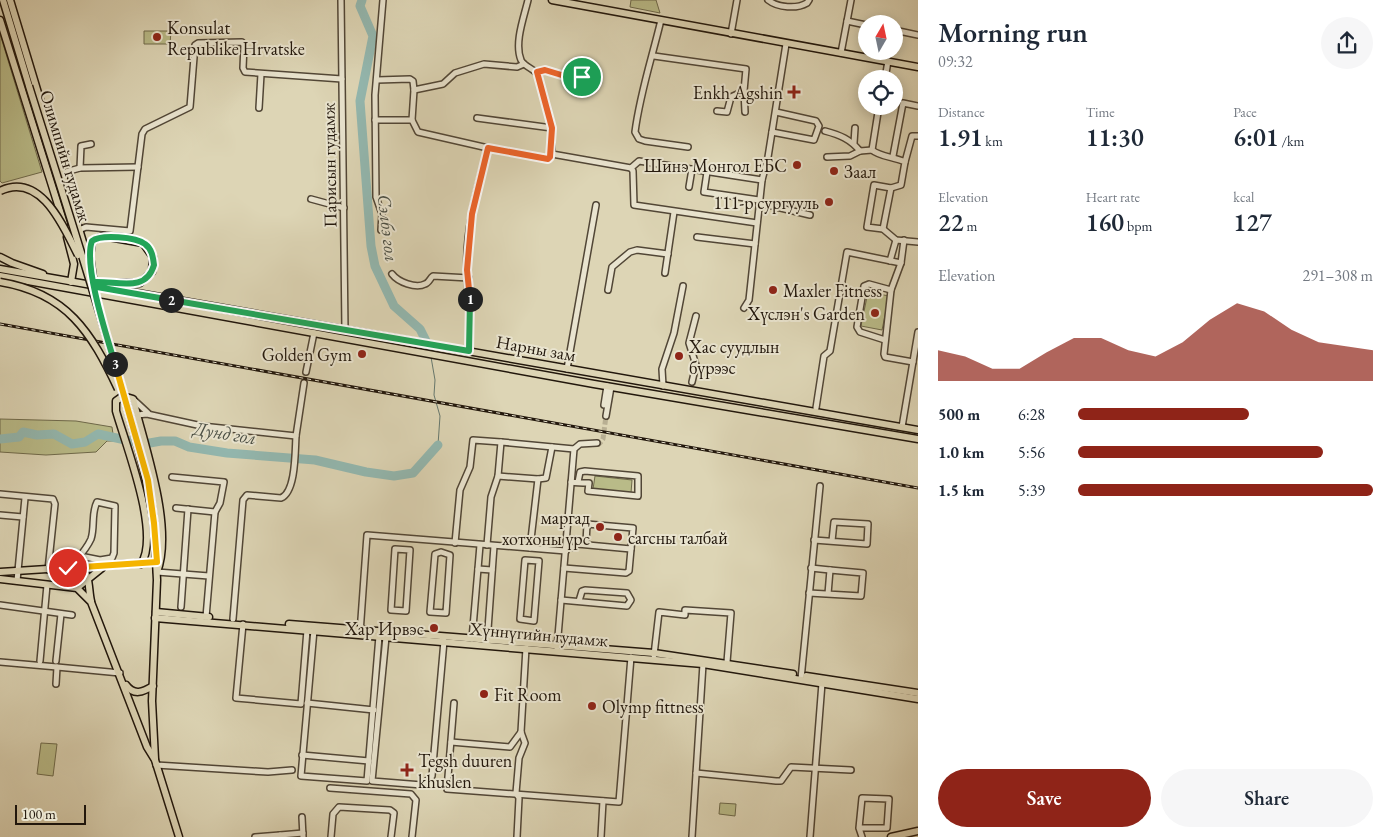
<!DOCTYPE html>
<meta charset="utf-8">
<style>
:root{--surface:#fff;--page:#f6f6f7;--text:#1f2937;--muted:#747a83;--accent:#8f2418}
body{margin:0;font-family:"EB Garamond",serif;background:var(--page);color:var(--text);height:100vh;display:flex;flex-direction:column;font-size:19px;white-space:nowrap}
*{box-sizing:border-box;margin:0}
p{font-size:16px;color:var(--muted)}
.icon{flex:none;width:28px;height:28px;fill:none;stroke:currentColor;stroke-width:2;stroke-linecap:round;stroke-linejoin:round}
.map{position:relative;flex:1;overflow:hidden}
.sheet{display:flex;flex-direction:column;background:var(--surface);width:475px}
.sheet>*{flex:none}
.needle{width:32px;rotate:9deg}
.fabs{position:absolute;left:858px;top:15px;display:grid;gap:10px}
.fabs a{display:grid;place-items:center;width:45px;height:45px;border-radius:50%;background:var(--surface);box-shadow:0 2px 12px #0003;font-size:25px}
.scale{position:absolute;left:15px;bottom:12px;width:71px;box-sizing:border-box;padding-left:5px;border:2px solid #22170c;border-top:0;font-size:14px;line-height:18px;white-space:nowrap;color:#22170c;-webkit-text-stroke:4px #e9e4cf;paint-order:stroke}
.pin{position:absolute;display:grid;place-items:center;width:42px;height:42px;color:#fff;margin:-21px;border:2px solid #fff;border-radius:50%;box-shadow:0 1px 5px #0007}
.km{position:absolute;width:25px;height:25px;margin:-12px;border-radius:50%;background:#222;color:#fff;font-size:14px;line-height:25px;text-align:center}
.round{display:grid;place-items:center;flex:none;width:52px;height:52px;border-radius:26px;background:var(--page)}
.overview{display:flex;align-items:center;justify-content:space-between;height:85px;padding:0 20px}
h1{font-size:28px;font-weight:600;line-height:38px}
.metrics{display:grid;grid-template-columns:repeat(3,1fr);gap:8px;height:85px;padding:5px 20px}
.metrics div{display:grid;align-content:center}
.metrics b{font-size:25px;font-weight:600}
.metrics small{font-size:14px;font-weight:400}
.metrics p{font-size:14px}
.chart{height:140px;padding:10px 20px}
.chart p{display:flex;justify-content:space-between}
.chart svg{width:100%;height:90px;margin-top:5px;fill:var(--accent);opacity:.7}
.cta{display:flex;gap:10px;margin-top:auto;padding:10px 20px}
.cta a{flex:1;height:58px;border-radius:30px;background:var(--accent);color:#fff;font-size:20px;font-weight:600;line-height:58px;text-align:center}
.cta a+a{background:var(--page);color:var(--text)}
ul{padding:0 20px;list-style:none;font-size:16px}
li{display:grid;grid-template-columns:80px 60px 1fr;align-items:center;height:38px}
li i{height:12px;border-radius:6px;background:var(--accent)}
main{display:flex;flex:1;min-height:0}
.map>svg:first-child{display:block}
</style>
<main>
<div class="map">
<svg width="918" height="837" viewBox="0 0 918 837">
<rect width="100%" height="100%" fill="#ddd5b5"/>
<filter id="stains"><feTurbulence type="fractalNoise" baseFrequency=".004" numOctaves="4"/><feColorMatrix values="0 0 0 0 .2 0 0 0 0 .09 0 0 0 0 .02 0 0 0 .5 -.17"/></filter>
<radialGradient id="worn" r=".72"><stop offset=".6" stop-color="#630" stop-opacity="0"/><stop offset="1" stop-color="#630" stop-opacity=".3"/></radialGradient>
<g fill="#b9bb88" stroke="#6e694a">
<path d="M631 0H656L660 13 630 7Z"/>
<path d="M144 31H171L170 44H144Z"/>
<path d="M0 34 42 172 2 183 0 181Z"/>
<path d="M868 292 889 296 882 330 861 326Z"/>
<path d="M0 419 76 421 112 427 114 441H107L96 452 46 455 0 452Z"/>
<path d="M595 476 632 480 631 493 593 489Z"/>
<path d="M41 743 57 744 53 776 37 774Z"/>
<path d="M720 803 736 804 735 816 719 814Z"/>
</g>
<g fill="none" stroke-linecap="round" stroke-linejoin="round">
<path stroke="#66786e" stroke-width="1" d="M431 357 435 380 434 395 440 416 438 445"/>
<g stroke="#93b8b0" stroke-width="9">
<path d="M362 0 360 6 373 36 360 101 371 246 375 266 394 306 420 329 430 349"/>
<path d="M0 439 19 437 23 432 37 435 54 434 72 444 85 442 98 434 144 444 161 441H175L189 447 227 453 315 460 366 472 394 476 413 473 438 445"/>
</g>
<g stroke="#b8af93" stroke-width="5" stroke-dasharray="5 2.5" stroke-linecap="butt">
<path d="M304 383 306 372"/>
<path d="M597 443H600L603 439 606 416"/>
</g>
<g stroke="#514636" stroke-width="8">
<g id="minor">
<path d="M341 0 345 330"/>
<path d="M768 0C778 8 797 9 807 3L809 0"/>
<path d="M661 20C652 58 640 93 635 132L639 139 645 141 688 147"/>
<path d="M847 21 866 25"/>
<path d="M894 30 918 35"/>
<path d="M731 34 737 0"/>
<path d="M841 53 851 0"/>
<path d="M654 56 746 69 744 91 745 112"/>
<path d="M537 72 545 70 578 80 593 70"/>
<path d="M885 79 888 61"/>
<path d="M377 80 410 79 413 81 414 90 443 84 455 73 484 64 517 67 524 64"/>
<path d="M879 106 872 150C880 157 895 157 905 162L901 185 891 188 874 185 867 227 883 229 896 240 918 242"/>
<path d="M259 108 261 74"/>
<path d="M717 111 727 112 731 97 744 91"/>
<path d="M477 118 552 128"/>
<path d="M375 120H412L418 132 488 148"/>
<path d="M412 120 414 90"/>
<path d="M825 131C840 135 850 139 860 151L872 150"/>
<path d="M772 132 814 140 819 126 816 121 776 112"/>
<path d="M854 143 855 128"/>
<path d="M552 154 631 168 639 161 762 180"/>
<path d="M893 156 903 103 918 106"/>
<path d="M827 157 850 156 860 151"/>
<path d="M905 162 912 136H918"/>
<path d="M80 168 81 146 91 144"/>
<path d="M631 168 633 171 634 205 757 223"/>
<path d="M707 172 704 192 759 200"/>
<path d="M62 173 80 168 138 167"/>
<path d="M689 187 692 169"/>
<path d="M311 199 344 208"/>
<path d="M759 203 810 215"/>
<path d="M883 229 891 188"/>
<path d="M79 230 86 227 130 231 142 134 145 129 190 107 195 45 198 43 242 42 244 45 243 68 245 72 342 79"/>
<path d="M381 230 382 214 376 197 375 95 383 0"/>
<path d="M697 237 755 244"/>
<path d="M890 261 896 240"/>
<path d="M901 263 891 290 884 354 885 357 913 362"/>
<path d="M665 273 674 212"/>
<path d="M392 274C398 282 416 289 425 284 429 283 430 278 433 276L469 278"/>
<path d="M608 290 612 267 630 252 637 250 668 254"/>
<path d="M744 308 749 300 762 180 768 157 786 44"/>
<path d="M885 340 860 332 857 327 864 286 869 284 891 290"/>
<path d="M469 351C471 324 468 297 467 270 465 229 478 187 488 148L547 159 552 154V128L538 76C535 68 525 68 521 60 514 43 524 17 528 0"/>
<path d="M567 369 596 205"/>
<path d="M306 372 314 333"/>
<path d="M692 382 696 365 689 343 696 316"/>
<path d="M663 386 662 369 674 333 683 286"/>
<path d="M134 400 148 413"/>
<path d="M604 405 607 386"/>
<path d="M816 408 824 356 830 351 847 252 901 263 904 240"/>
<path d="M137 415 147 414 202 426 296 436 304 383"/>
<path d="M606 416 611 387"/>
<path d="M902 427 918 332"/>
<path d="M498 476 538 479 546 478 552 447"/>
<path d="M172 477 224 482 220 503 215 512 206 617"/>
<path d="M571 482C577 483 583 483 589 483L588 491 638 496V476L585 471 580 472 578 482"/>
<path d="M0 494 53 499 55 504 48 570"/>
<path d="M176 508 215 512"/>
<path d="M0 515 23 517"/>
<path d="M814 540 867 544 868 524 834 522 832 541"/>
<path d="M455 543 460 490 470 467 473 440 501 442"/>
<path d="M487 545 491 497 498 476 501 442 574 449"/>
<path d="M566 547 575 548 577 544 631 549 633 528 587 524 586 543 577 542 575 539 567 540"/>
<path d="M530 548 538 479"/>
<path d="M395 549 410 550 406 611 391 610Z"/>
<path d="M441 552 450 555 446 613 430 612 435 554Z"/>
<path d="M525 560 539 561 534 621 520 619Z"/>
<path d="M74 567V563C80 556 87 548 91 539 95 527 91 513 97 502L115 506 114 553 112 558 100 560 80 556"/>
<path d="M564 568 626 573 629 571 631 549"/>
<path d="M811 568 830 570"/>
<path d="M478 569 492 570"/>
<path d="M157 572 209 576"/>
<path d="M17 581 25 498"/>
<path d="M809 593 861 596 863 573 830 570 828 594"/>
<path d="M561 600 627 606 631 600 627 593 585 590 582 591 579 601"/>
<path d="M0 605 72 615"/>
<path d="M181 607 188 509"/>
<path d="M233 619 243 500 247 495 281 498C296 492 295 451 296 436"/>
<path d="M243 624 236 698 301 704 307 630"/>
<path d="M314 630 301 776 367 781 379 636"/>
<path d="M360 633 367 535 566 551"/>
<path d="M386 637 372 781 422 785 432 776 444 641"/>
<path d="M472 639 480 545"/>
<path d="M487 643 494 546"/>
<path d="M557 648 574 449 580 444 597 443"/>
<path d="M654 655 659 612 685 615V610L731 613 727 662"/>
<path d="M40 661 47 585"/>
<path d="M56 661 61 614"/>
<path d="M0 662 57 667"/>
<path d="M801 679 820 486"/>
<path d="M56 684 57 667 120 673"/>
<path d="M307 703 374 710"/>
<path d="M454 703 447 789 619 802 631 657"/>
<path d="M451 742 510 747 521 732"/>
<path d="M302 755 369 761"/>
<path d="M156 765 268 772 292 770"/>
<path d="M696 773 776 781H781L791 767 851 770"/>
<path d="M330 788 411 794 416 800 412 837"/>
<path d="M516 793 519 758 525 743 521 732 526 648"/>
<path d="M516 793 519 798 517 837"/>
<path d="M302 817 303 837"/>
<path d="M859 828H887L889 799 862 798 859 828 862 837"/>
<path d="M280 835 303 833"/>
<path d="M255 837 280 835V837"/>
<path d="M331 837 333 814 339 807 390 810 394 813 391 837"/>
<path d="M601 837 603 801"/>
<path d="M692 837 703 664"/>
<path d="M810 837 822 683"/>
</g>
</g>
<g stroke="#22170c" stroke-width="9">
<g id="major">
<path d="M3 0 29 86"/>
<path d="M10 0 89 262"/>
<path d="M552 0 918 67"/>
<path d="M0 20 64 224"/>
<path d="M67 237 74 264 71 282"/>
<path d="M0 257 12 263 43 274"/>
<path d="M0 269 918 430"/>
<path d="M0 276 594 384 918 439"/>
<path d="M90 282 116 283"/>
<path d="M154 523 157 580 152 701 155 759"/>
<path d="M141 564C161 534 126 446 116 411V401L123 396 133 399C144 445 174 527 157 572"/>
<path d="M79 567C91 574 88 589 91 601"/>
<path d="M0 572 157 562"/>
<path d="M0 579 77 588 91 602 147 747 155 760 179 837"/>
<path d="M77 588 102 568"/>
<path d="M156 612 209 617"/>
<path d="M155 618 703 664 918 699"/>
<path d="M289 624 654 653 793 674"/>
<path d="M806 676 918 693"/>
<path d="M126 685C134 696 143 692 153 686"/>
<path d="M891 837 918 831"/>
</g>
</g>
<use href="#minor" stroke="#e9e4cf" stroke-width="5"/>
<use href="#major" stroke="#ddd5b5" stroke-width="6"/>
<g stroke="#22170c" stroke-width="3">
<path id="rail" d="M0 324 918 488"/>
</g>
<use href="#rail" stroke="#e9e4cf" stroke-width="1" stroke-dasharray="4" stroke-linecap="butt"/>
<g stroke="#22170c" stroke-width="9" stroke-linecap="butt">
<g id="major-bridge">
<path d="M29 86C58 179 88 272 115 365 130 417 146 469 154 523"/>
<path d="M0 191C41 171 64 228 78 255"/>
<path d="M0 282C67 293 91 332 118 389"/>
<path d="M94 286 90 256 92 241 103 236 143 243 153 257 152 272 140 283H116"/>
</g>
</g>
<use href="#major-bridge" stroke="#ddd5b5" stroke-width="6"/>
</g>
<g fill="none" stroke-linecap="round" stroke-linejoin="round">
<g stroke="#fff" stroke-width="10">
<path id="split-1" d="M470 299 467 270 472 214 488 148 548 159 550 157 552 128 537 72 545 70 578 80 582 77"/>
</g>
<g stroke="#fff" stroke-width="10">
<path id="split-2" d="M171 300 469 351 470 299"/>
</g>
<g stroke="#fff" stroke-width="10">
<path id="split-3" d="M115 364C107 337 83 265 92 241 101 234 136 237 145 244 152 249 153 257 154 265 146 293 118 281 95 282L97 287 171 300"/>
</g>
<g stroke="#fff" stroke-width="10">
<path id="split-4" d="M68 568 157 562 154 523 148 480 115 364"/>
</g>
<use href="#split-1" stroke="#f0652b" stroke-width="6"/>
<use href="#split-2" stroke="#22a559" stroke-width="6"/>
<use href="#split-3" stroke="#22a559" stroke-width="6"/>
<use href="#split-4" stroke="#f5b400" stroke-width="6"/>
</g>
<g fill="#8f2418" stroke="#e9e4cf" stroke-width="2">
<circle cx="157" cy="37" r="5"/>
<path d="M791.5 84.5h5v5h5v5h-5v5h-5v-5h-5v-5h5z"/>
<circle cx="797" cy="165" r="5"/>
<circle cx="834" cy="171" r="5"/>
<circle cx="829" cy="202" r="5"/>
<circle cx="773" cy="290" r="5"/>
<circle cx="875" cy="313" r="5"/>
<circle cx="362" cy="354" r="5"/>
<circle cx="679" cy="356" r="5"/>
<circle cx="600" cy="527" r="5"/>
<circle cx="618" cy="537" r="5"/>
<circle cx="434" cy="628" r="5"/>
<circle cx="484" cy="694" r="5"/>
<circle cx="592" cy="706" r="5"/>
<path d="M404.5 762.5h5v5h5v5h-5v5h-5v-5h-5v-5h5z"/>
</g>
<g text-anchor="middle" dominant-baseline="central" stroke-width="4" stroke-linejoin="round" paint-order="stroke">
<g font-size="18" fill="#22170c" stroke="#e9e4cf" text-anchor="start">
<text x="167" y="27">Konsulat<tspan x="167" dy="21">Republike Hrvatske</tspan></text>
<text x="783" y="92" text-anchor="end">Enkh Agshin</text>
<text x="787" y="165" text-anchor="end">Шинэ Монгол ЕБС</text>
<text x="844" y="171">Заал</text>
<text x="819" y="202" text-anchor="end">111-р сургууль</text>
<text x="783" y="290">Maxler Fitness</text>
<text x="865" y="313" text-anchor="end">Хүслэн's Garden</text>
<text x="689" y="346">Хас суудлын<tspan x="689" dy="21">бүрээс</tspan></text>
<text x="352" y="354" text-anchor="end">Golden Gym</text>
<text x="590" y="517" text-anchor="end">маргад<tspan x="590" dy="21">хотхоны үрс</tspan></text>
<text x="628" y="537">сагсны талбай</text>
<text x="424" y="628" text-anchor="end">Хар Ирвэс</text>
<text x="494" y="694">Fit Room</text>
<text x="602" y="706">Olymp fittness</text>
<text x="418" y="760">Tegsh duuren<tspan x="418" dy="21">khuslen</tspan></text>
</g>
<g font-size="18" fill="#22170c" stroke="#e9e4cf">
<text transform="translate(66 156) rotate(73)">Олимпийн гудамж</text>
<text transform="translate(329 165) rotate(-91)">Парисын гудамж</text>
<text transform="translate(536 348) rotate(10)">Нарны зам</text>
<text transform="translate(539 634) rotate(5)">Хүннүгийн гудамж</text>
</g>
<g font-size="19" font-style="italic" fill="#4a4f45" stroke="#e9e4cf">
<text transform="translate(388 228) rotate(83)">Сэлбэ гол</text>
<text transform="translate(225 433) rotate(9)">Дунд гол</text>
</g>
</g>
<rect width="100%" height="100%" filter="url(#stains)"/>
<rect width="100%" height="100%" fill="url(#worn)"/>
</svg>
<div class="fabs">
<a><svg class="needle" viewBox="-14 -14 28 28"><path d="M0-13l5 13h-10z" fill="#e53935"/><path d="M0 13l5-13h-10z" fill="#747a83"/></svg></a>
<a><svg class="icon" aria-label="locate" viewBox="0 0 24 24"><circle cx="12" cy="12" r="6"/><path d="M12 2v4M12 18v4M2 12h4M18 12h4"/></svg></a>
</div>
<div class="scale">100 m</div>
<div class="pin" style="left:582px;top:77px;background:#1e9e55"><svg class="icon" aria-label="arrive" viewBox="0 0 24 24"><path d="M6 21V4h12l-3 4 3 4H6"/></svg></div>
<div class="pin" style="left:68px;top:568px;background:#d93025"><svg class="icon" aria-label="check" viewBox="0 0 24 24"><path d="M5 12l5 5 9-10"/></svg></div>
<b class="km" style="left:470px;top:299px">1</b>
<b class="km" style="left:171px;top:300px">2</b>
<b class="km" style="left:115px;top:364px">3</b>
</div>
<section class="sheet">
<div class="overview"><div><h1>Morning run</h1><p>09:32</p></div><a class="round"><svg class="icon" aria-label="share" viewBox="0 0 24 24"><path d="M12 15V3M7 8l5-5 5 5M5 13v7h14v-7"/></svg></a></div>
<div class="metrics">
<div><p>Distance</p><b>1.91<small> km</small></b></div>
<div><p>Time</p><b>11:30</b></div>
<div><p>Pace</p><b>6:01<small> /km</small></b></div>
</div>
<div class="metrics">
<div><p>Elevation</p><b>22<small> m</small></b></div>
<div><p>Heart rate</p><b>160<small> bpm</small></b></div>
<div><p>kcal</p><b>127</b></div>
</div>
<div class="chart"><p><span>Elevation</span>291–308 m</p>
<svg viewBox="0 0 160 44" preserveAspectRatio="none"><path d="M0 44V29L10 32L20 38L30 38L40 30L50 23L60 23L70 29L80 32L90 25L100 14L110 6L120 10L130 19L140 25L150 27L160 29V44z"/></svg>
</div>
<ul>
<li><b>500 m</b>6:28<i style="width:58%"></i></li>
<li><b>1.0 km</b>5:56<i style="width:83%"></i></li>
<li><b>1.5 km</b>5:39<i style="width:100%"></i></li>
</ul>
<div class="cta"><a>Save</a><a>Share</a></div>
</section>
</main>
